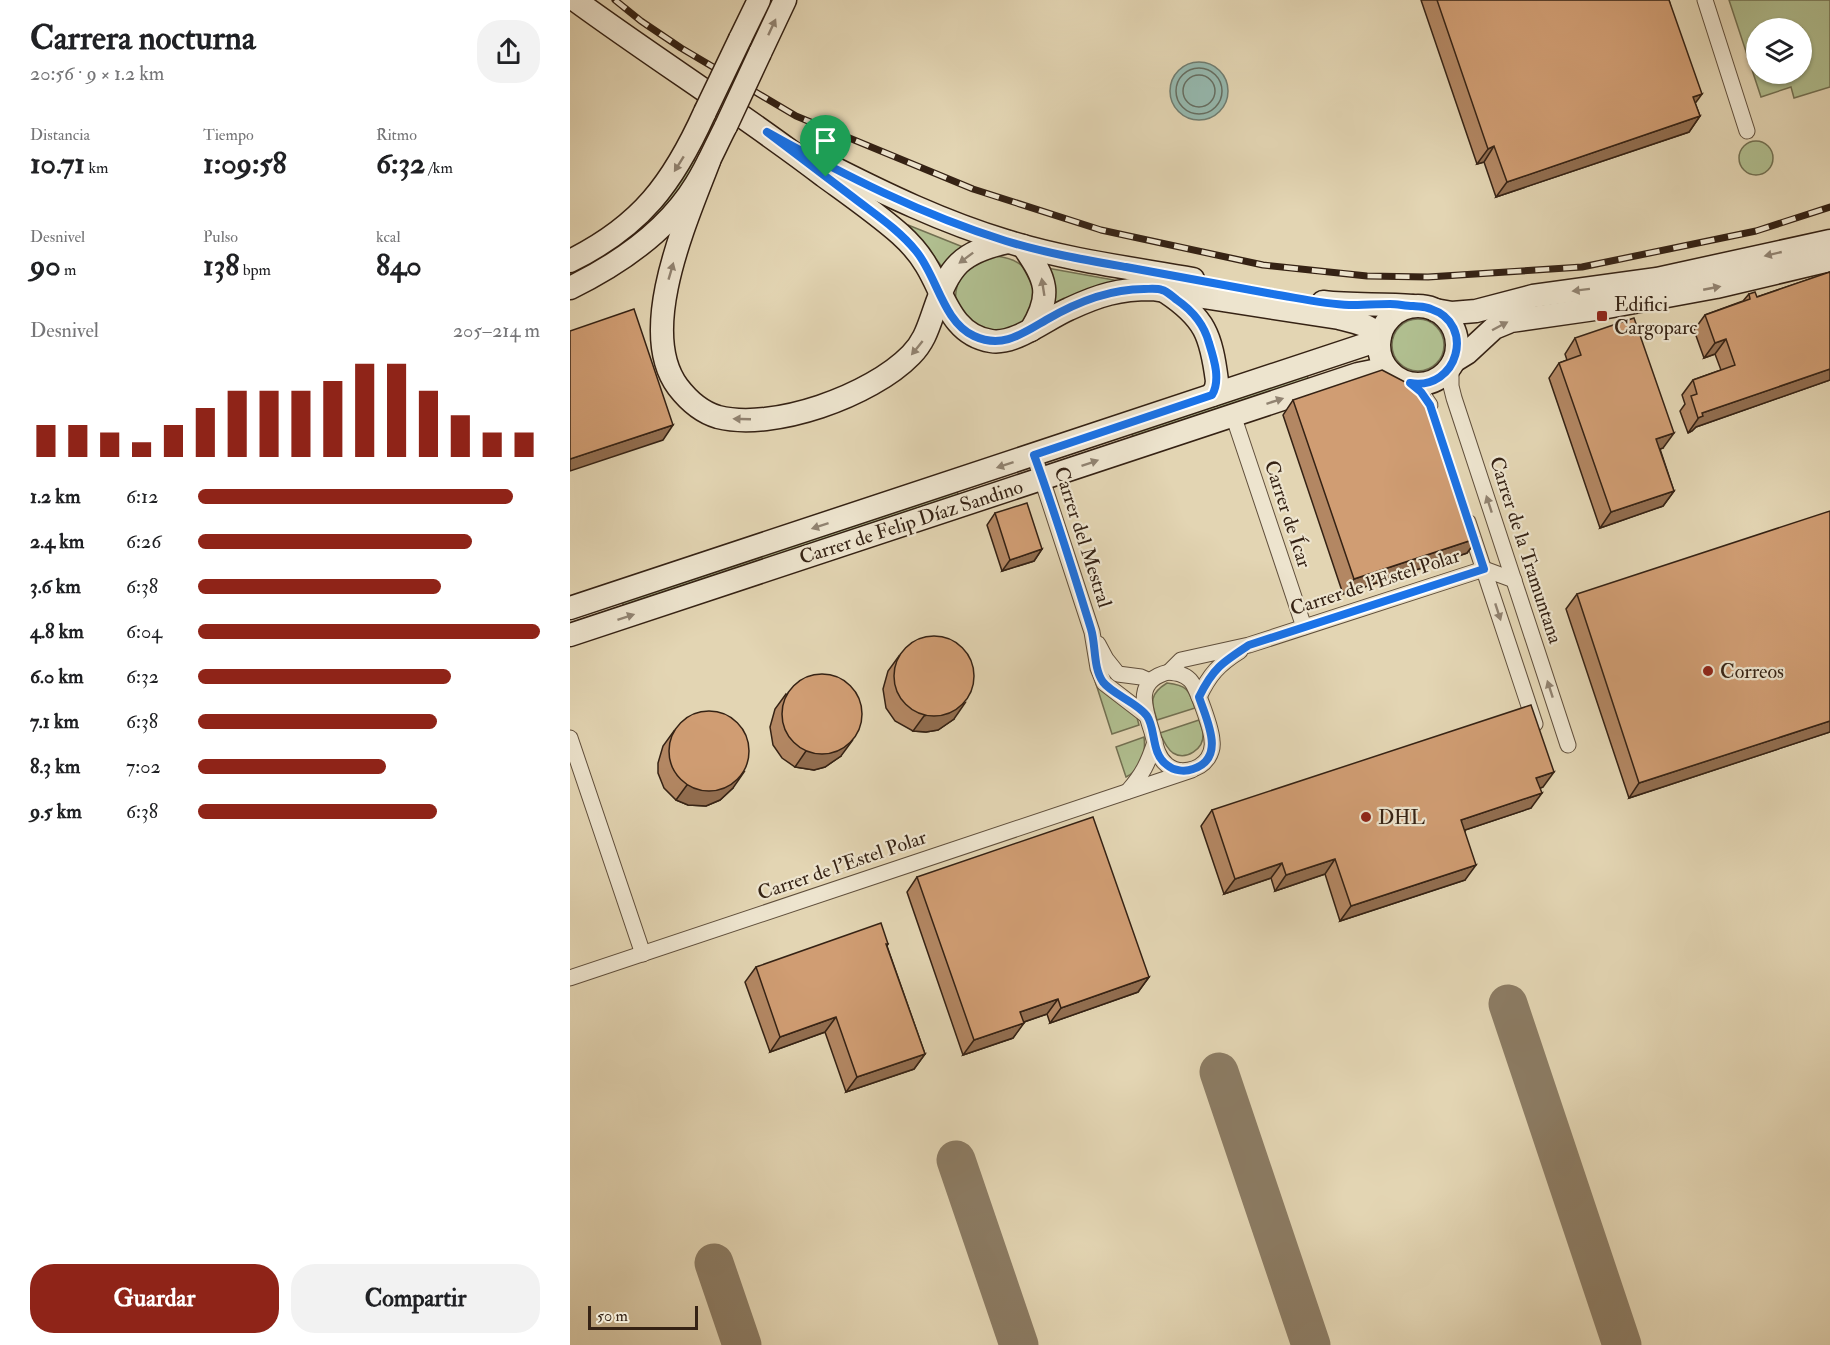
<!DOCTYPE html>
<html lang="es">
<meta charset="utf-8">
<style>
:root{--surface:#fff;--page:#f2f2f2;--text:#202124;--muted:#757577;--accent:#8f2418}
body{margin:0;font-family:"IM FELL Double Pica",serif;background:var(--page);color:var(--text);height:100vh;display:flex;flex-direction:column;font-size:22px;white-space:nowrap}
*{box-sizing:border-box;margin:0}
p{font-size:20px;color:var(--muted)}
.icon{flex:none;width:33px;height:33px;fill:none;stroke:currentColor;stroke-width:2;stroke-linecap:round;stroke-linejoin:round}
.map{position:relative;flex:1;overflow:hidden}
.details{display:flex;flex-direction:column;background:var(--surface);width:570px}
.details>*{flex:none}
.controls{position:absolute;left:1176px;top:18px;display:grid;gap:12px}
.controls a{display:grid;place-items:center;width:66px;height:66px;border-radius:50%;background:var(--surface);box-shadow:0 2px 4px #0004;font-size:30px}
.scale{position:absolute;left:18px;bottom:15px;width:110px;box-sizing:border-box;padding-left:6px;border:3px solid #352214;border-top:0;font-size:16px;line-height:21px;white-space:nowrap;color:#352214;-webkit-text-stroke:4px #ede4ce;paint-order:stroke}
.pin{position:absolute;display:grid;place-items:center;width:51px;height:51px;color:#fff;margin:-62px -26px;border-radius:50% 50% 50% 0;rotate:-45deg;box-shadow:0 0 6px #0007}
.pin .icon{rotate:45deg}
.round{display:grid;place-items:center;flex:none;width:63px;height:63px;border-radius:24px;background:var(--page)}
.headline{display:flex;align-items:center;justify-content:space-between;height:102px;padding:0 30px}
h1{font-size:33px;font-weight:700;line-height:45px}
.figures{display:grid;grid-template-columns:repeat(3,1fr);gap:9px;height:102px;padding:6px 30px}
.figures div{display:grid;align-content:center}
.figures b{font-size:30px;font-weight:700}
.figures small{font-size:16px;font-weight:400}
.figures p{font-size:16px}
.chart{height:168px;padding:12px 30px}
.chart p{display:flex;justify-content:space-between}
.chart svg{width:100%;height:108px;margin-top:6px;stroke:var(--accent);stroke-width:6}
.cta{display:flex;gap:12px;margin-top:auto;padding:12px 30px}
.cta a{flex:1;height:69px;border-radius:24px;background:var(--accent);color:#fff;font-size:24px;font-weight:700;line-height:69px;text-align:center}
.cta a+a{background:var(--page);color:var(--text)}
ul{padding:0 30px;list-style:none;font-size:20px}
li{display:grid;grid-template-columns:96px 72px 1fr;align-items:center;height:45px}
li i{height:15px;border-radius:8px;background:var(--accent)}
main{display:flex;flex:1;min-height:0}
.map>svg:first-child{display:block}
</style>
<main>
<section class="details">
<div class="headline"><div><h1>Carrera nocturna</h1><p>20:56 · 9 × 1.2 km</p></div><a class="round"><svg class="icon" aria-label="share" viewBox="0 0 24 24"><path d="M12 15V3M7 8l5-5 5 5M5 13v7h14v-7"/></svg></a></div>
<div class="figures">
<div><p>Distancia</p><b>10.71<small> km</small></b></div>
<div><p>Tiempo</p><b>1:09:58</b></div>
<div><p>Ritmo</p><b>6:32<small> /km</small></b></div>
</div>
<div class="figures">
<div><p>Desnivel</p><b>90<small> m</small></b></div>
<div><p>Pulso</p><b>138<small> bpm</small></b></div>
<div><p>kcal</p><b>840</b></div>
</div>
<div class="chart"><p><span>Desnivel</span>205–214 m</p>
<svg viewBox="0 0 160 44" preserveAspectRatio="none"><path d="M5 44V31M15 44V31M25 44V34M35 44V38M45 44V31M55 44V24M65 44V17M75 44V17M85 44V17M95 44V13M105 44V6M115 44V6M125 44V17M135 44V27M145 44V34M155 44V34"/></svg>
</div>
<ul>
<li><b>1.2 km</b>6:12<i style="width:92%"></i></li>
<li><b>2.4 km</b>6:26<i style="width:80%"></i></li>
<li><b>3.6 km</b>6:38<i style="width:71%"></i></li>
<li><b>4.8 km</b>6:04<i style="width:100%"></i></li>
<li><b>6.0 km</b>6:32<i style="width:74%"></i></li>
<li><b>7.1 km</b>6:38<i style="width:70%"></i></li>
<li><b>8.3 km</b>7:02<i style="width:55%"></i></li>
<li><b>9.5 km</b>6:38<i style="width:70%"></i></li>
</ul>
<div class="cta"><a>Guardar</a><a>Compartir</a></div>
</section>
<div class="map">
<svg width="1260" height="1345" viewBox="0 0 1260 1345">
<rect width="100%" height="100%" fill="#e3d5b3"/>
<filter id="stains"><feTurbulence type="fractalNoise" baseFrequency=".00333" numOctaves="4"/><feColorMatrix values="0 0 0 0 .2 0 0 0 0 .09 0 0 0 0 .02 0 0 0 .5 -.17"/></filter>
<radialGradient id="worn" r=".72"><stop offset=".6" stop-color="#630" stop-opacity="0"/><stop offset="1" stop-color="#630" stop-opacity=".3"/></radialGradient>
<g fill="#b0be8f" stroke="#727052" stroke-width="1.5" fill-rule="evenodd">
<path d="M1159 0H1260V87L1224 98 1221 87 1191 97ZM1186 28H1232V74H1186Z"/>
<circle cx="1186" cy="158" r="17"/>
<path d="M122 159 131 163 79 231 0 278V267Z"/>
<path d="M338 225 393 247 380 257 372 267 361 252Z"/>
<path d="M425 256C434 257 444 259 451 265 471 284 467 316 443 329 436 333 424 332 415 333 407 326 397 319 390 310 380 298 389 271 402 264 409 260 418 258 425 256Z"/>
<path d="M477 268 555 282 483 306Z"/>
<circle cx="848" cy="345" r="26"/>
<path d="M736 373 739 381 563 438 561 431Z"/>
<path d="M386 489 389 497 54 608 52 600Z"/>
<path d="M597 683C617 685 619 690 625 708L587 720C581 702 579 694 597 683Z"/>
<path d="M526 684 566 714 569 725 542 734Z"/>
<path d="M629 720C630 724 633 729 633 734 634 749 616 761 603 753 596 748 593 740 590 733Z"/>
<path d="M574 737C576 754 572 769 556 777L546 747Z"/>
</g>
<circle fill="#95b8ae" stroke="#6f7c70" stroke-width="1.5" cx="629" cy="91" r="29"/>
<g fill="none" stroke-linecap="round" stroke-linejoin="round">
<g stroke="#656d61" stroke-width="1.5">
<circle cx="629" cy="91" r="23"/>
<circle cx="629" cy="91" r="16"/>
</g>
<g stroke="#8c7c64" stroke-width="39">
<path d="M938 1004 1052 1345"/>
<path d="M649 1072 741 1345"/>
<path d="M386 1160 449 1345"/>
<path d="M144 1263 172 1345"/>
</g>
<g stroke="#604f3c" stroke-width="17">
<g id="street">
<path d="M1135 0 1177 131"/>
<path d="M881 366V386L884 398 998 745"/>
<path d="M840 383 851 392 860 405"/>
<path d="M663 415 734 627"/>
<path d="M464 455 522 632 528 668 534 683 577 716"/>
<path d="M898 522 965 724"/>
<path d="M528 644 536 659 548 674 571 677 580 681"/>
<path d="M599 672 611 660 679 645 914 569 944 580"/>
<path d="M599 672C607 673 614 674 620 680 627 687 642 730 642 741 643 747 641 753 638 758 629 771 609 775 597 765 587 757 585 743 582 732 574 707 564 680 599 672Z"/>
<path d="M629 697C639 675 649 664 670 651"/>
<path d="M0 738 73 954"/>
<path d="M558 791C573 774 578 763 585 742"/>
<path d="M0 978 622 770"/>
</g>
</g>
<g stroke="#352214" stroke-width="25">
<g id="secondary">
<path d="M5 0C87 60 173 114 254 176 280 195 306 213 330 234 340 243 349 253 356 265 374 294 381 335 421 341 445 345 476 319 499 309 529 295 549 289 582 289L769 318C785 322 798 324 810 336"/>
<path d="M170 39 189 0"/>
<path d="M190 53 215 0"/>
<path d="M139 161C117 219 66 331 108 387 118 400 131 412 148 417 203 431 301 396 341 355 354 342 358 328 364 311 379 266 391 252 438 242"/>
<path d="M256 164C315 194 373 222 436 241 496 260 561 268 623 279"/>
<path d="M453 246C476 279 483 294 461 330"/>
<path d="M0 261C71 226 103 183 135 112"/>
<path d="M0 288C49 264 97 232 126 184 138 165 146 145 156 126"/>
<path d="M596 292C635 318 641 335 647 381L646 388 642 395"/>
<path d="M753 302C783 306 813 303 842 306"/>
<circle cx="848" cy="345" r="39"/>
<path d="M865 310 882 313 906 311 963 296 1087 279 1260 241"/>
<path d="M884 361 897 353 924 328 941 321 1032 308 1146 287 1260 260"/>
<path d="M0 608 809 340"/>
<path d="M0 635 788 374 803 371 821 373"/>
</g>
</g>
<use href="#street" stroke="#ede4ce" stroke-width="15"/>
<use href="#secondary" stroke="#ede4ce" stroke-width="22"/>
<g stroke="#352214" stroke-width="7">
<path id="rail" d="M45 0 71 21 111 48 226 116 403 189 531 230 693 265 797 276 858 277 1012 267 1186 231 1260 207"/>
</g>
<use href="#rail" stroke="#ede4ce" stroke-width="4.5" stroke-dasharray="14" stroke-linecap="butt"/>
<g stroke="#352214" stroke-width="25" stroke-linecap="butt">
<g id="secondary-bridge">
<path d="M135 112 170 39"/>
<path d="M156 126 190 53"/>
</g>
</g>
<use href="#secondary-bridge" stroke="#ede4ce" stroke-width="22"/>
</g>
<g fill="#b38763" stroke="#352214" stroke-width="1.5">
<path d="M851 0H1099L1125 103 1130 116 1119 132 926 197 914 162 907 164Z"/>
<path d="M1260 272V380L1126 427 1122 431 1118 433 1110 411 1115 404 1112 395 1123 380 1151 370 1145 354 1134 358 1124 330 1135 315 1173 301 1179 294 1187 297Z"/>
<path d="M1005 338 1093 448 1090 449 1104 491 1093 506 1030 528 979 378 989 363 997 360 995 354Z"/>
<path d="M723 400 908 538 897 553 773 594 713 415Z"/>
<path d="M425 513 472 549 464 561 432 571 417 525Z"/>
<path d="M1007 594 1260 732 1059 798 996 609Z"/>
<path d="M329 656 384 719 368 730 356 732 343 731 325 721 316 708 313 689 318 671Z"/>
<path d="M216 694 271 756 255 767 244 770 225 767 212 758 203 745 200 727 205 709Z"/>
<path d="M104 731 163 788 150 800 136 806 118 805 106 800 94 788 88 773V763L93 746Z"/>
<path d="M973 787 970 788 961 808 895 830V880L770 921 755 874 705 891 701 878 654 894 631 826 642 810Z"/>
<path d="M347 877 579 977 568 992 480 1023 477 1014 454 1022 443 1038 393 1055 337 892Z"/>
<path d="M318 944 317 946 355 1054 344 1069 276 1092 255 1032 200 1052 175 982 186 967Z"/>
</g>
<g fill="#926e50" stroke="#352214" stroke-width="1.5">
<path d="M1132 94 1121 109 1123 97Z"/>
<path d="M1130 116 1119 132 926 197 937 182Z"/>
<path d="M924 146 914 162 907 164 918 149Z"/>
<path d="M1156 339 1145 354 1134 358 1145 343Z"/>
<path d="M1260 369V380L1126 427 1122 431 1118 433 1132 413Z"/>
<path d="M103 425 93 440 0 471V459Z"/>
<path d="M1104 433 1093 448 1075 454 1086 439Z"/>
<path d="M1104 491 1093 506 1030 528 1041 512Z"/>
<path d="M908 538 897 553 773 594 784 579Z"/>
<path d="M472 549 464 561 432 571 440 560Z"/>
<path d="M395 703 384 719 368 730 356 732 343 731 354 716Z"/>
<path d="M1260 721V732L1059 798 1069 783Z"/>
<path d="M282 741 271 756 255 767 244 770 225 767 236 751Z"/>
<path d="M174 772 163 788 150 800 136 806 118 805 106 800 117 785Z"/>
<path d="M984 772 973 787 956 793 966 778Z"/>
<path d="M972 793 961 808 880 835 891 820Z"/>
<path d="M765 859 755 874 705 891 716 875Z"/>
<path d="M712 863 701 878 654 894 665 879Z"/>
<path d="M906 865 895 880 770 921 781 906Z"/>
<path d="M579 977 568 992 480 1023 491 1008Z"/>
<path d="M488 999 477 1014 439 1027 450 1012Z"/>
<path d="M266 1017 255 1032 200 1052 210 1037Z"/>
<path d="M454 1023 443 1038 393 1055 404 1040Z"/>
<path d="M355 1054 344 1069 276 1092 287 1077Z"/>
</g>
<g fill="#d09d73" stroke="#352214" stroke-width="1.5">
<path d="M867 0H1099L1132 94 1123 97 1130 116 937 182 924 146 918 149Z"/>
<path d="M1260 272V369L1132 413 1133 416 1128 418 1121 396 1127 394 1123 380 1165 365 1156 339 1145 343 1135 315 1180 299 1179 294 1185 292 1187 297Z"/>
<path d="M64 309 103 425 0 459V331Z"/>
<path d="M1064 318 1104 433 1086 439 1104 491 1041 512 989 363 1011 355 1005 338Z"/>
<path d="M812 370 860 395 908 538 784 579 723 400Z"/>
<path d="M457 503 472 549 440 560 425 513Z"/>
<path d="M1260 511V721L1069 783 1007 594Z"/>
<circle cx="364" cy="676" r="40"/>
<circle cx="252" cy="714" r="40"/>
<path d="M961 705 984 772 966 778 972 793 891 820 906 865 781 906 765 859 716 875 712 863 665 879 642 810Z"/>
<circle cx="139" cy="751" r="40"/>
<path d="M523 817 579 977 491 1008 488 999 450 1012 454 1023 404 1040 347 877Z"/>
<path d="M311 923 318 944H316L355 1054 287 1077 266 1017 210 1037 186 967Z"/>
</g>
<defs><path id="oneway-solid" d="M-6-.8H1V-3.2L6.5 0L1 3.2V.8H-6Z" transform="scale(1.5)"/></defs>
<g fill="#918371">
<use href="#oneway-solid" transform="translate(202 27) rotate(-65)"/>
<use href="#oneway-solid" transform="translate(109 164) rotate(122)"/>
<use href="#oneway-solid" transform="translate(1203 254) rotate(167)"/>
<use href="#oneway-solid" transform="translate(396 258) rotate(143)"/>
<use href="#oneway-solid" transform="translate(101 271) rotate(-74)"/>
<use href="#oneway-solid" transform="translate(473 287) rotate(-99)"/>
<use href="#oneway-solid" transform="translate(1142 288) rotate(-11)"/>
<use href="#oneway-solid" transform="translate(1011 290) rotate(173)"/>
<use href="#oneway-solid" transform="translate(930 326) rotate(-28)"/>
<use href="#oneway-solid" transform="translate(347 348) rotate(129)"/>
<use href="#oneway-solid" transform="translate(705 401) rotate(-18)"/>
<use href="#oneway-solid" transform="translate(172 419) rotate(-178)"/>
<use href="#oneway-solid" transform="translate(520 463) rotate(-19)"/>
<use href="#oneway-solid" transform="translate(435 465) rotate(162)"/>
<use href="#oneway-solid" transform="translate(919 504) rotate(-108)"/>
<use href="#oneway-solid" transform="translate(250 526) rotate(162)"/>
<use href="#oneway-solid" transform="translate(928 612) rotate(72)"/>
<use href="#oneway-solid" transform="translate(56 617) rotate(-18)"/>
<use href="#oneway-solid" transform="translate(980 689) rotate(-108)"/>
</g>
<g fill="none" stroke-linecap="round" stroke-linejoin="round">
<g stroke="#fff" stroke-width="12">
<path id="route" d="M197 132C274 175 352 215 436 241 475 253 516 260 556 267 605 276 654 285 703 294 728 298 754 304 779 305 793 305 806 304 820 304 828 304 835 306 843 306 849 307 854 306 861 309 906 324 888 391 840 383L851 392 860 405 914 569 679 645C653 662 643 668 629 697 636 719 657 758 623 769 615 772 604 771 597 765 581 754 586 729 577 716 568 703 542 694 533 682 523 668 526 645 521 629 503 571 485 512 464 455L642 395C651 380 644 359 639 343 634 324 623 311 607 300 603 297 597 291 592 290 587 288 580 289 574 289 540 289 505 303 476 320 452 334 432 349 404 336 373 322 367 276 346 251 329 230 306 215 284 198 255 176 226 154 197 132Z"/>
</g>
<use href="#route" stroke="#1a73e8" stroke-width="8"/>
</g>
<g fill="#8f2418" stroke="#ede4ce" stroke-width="2">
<rect x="1026" y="310" width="12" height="12" rx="3"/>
<circle cx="1138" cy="671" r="6"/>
<circle cx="796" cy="817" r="6"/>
</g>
<g text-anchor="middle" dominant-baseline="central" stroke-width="4.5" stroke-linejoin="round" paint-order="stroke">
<g font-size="20" fill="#352214" stroke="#ede4ce" text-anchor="start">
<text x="1044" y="304">Edifici<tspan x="1044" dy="23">Cargoparc</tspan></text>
<text x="1150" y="671">Correos</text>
<text x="808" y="817">DHL</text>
</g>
<g font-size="20" fill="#352214" stroke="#ede4ce">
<text transform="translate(718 514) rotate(72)">Carrer de Ícar</text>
<text transform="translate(341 522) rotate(-18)">Carrer de Felip Díaz Sandino</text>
<text transform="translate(513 537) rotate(72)">Carrer del Mestral</text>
<text transform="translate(956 550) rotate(72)">Carrer de la Tramuntana</text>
<text transform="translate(805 582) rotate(-18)">Carrer de l'Estel Polar</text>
<text transform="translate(272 865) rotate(-19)">Carrer de l'Estel Polar</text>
</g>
</g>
<rect width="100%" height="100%" filter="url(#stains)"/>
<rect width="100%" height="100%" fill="url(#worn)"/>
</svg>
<div class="controls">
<a><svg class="icon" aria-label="layers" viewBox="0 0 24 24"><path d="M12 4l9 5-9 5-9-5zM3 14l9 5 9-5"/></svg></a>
</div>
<div class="scale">50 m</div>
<div class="pin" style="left:256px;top:177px;background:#1e9e55"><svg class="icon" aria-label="arrive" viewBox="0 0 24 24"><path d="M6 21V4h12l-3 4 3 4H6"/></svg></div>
</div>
</main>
